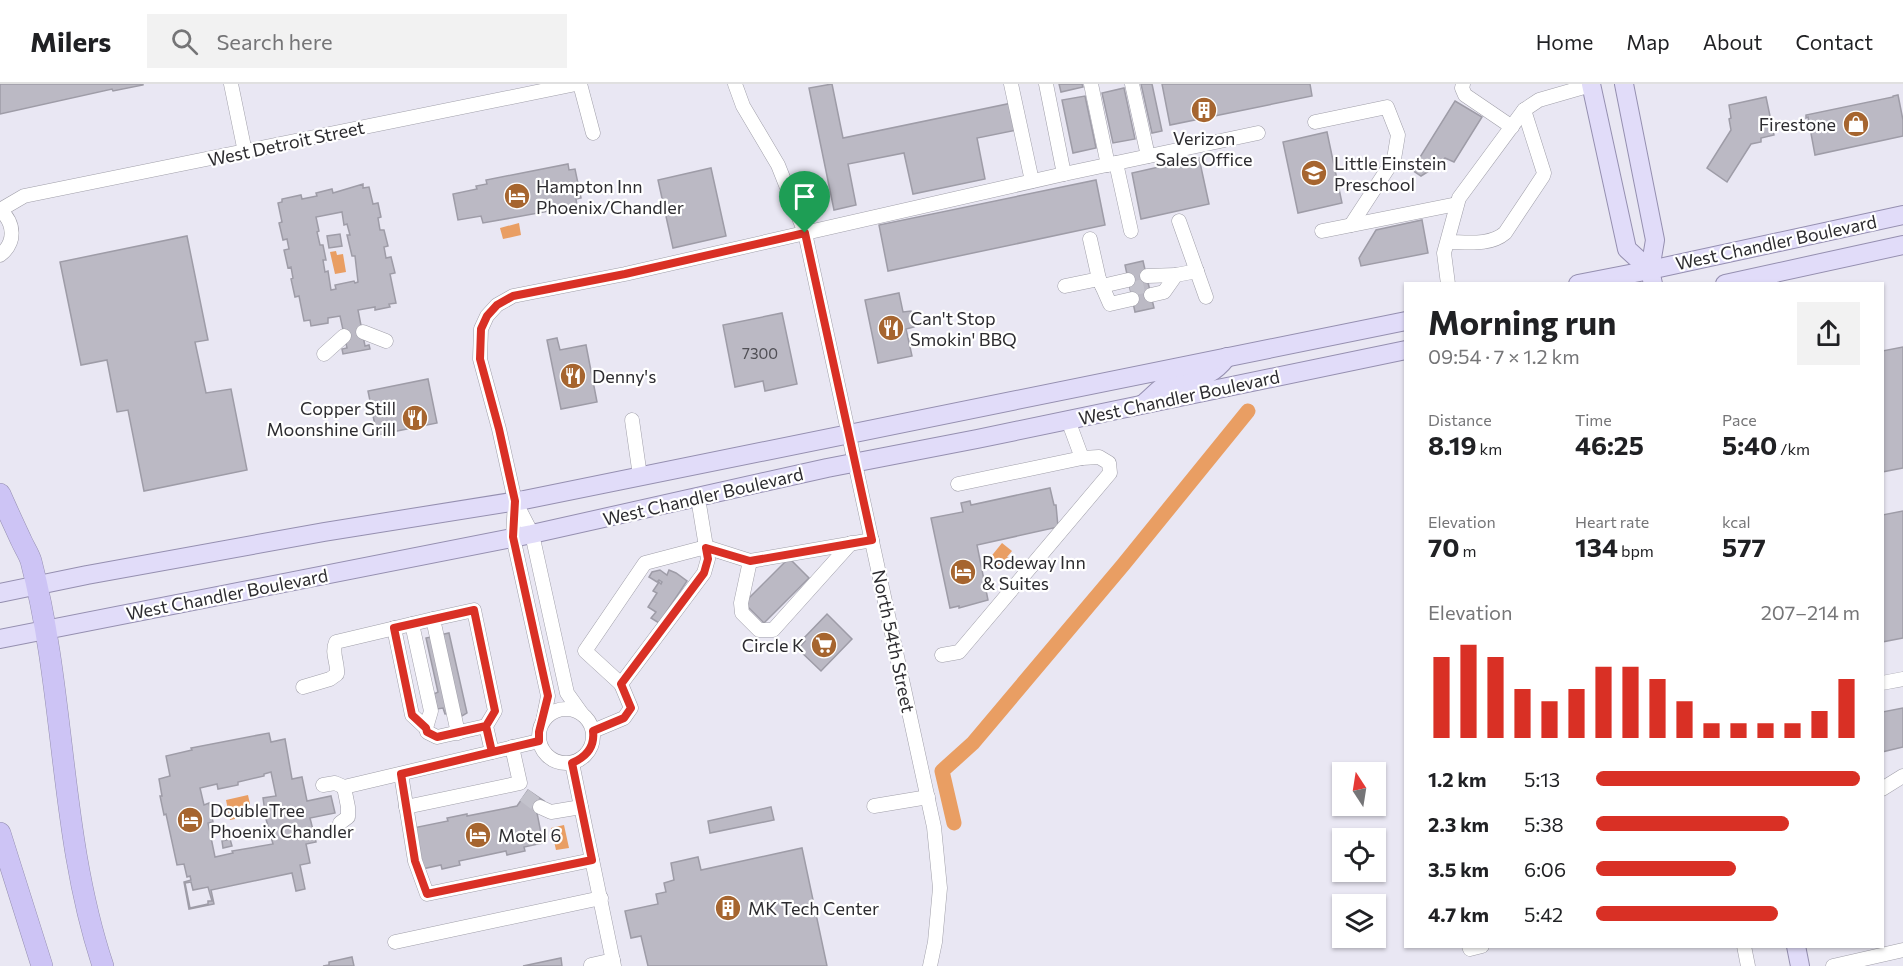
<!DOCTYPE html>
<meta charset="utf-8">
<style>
:root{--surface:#fff;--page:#f2f2f2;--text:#202124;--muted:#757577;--line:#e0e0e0;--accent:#d93025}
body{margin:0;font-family:Commissioner,sans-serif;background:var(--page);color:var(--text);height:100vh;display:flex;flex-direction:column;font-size:22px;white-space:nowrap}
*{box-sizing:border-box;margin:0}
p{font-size:20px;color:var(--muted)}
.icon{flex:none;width:33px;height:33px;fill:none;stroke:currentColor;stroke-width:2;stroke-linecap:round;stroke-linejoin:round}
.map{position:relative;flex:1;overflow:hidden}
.drawer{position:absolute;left:1404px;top:198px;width:480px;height:666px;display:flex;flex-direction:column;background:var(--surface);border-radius:0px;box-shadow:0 2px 4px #0004}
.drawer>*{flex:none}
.needle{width:39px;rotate:348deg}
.tools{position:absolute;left:1332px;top:678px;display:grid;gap:12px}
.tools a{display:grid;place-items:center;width:54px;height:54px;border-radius:0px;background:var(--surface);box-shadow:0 2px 4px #0004;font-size:30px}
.pin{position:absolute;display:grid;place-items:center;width:51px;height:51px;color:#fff;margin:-62px -26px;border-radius:50% 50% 50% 0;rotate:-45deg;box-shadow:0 0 6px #0007}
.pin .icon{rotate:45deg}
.round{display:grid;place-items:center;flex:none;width:63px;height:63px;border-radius:0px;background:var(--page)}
.headline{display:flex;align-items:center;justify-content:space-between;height:102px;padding:0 24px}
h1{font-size:33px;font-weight:700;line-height:45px}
.metrics{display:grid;grid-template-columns:repeat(3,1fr);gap:9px;height:102px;padding:6px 24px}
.metrics div{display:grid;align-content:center}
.metrics b{font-size:26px;font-weight:700}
.metrics small{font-size:16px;font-weight:400}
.metrics p{font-size:16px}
.chart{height:168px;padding:12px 24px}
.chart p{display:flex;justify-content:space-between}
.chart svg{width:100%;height:108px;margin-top:6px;stroke:var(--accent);stroke-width:6}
ul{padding:0 24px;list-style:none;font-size:20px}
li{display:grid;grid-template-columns:96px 72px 1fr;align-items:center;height:45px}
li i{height:15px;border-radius:8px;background:var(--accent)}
header{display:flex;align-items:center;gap:36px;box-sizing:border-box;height:84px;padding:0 30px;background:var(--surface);border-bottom:2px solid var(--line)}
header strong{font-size:28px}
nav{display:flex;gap:33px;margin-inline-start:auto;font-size:21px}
.search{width:420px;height:54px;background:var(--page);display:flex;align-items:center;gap:15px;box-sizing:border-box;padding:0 21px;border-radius:0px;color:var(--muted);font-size:22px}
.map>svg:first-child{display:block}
</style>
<header>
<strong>Milers</strong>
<div class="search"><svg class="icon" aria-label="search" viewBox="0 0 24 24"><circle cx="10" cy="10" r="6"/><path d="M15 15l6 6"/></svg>Search here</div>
<nav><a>Home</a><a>Map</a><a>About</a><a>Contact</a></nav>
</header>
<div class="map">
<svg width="1903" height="882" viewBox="0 0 1903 882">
<rect width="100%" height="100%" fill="#e9e7f3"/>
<g fill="#e99e63">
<path d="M519 139 521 151 503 155 500 144Z"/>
<path d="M336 167 337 171 343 170 346 188 335 190 330 168Z"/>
<path d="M1002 459 1012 467 1007 473 1009 474 999 483 989 475Z"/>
<path d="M248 711 250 720 248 721 249 727H246V730L235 732V735L230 736 226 716Z"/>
<path d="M564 741 569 764 556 766 551 744Z"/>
</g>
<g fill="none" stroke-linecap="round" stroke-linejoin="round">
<path stroke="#e99e63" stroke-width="15" d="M954 739 942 687 973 659 1123 481 1248 327"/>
</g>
<g fill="#bbb9c4" stroke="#9e9ca7" stroke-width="1.5" fill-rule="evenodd">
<path d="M0 0H143V1L113 7 112 5 0 30Z"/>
<path d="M832 0 843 54 1012 19 1017 46 977 54 985 95 913 110 904 69 848 80 856 121 834 126 809 4Z"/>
<path d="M1059 0H1082L1083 3 1061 8Z"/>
<path d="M1141 0H1152L1162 47 1152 49Z"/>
<path d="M1162 0H1310L1312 12 1170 41Z"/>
<path d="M1124 4 1135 55 1113 59 1102 9Z"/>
<path d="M1898 11 1903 36V52L1815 71 1808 33 1806 34V31L1893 13V12Z"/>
<path d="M1085 12 1096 64 1073 69 1062 16Z"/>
<path d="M1766 13 1774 51 1761 54V58L1751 60 1727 98 1707 84 1731 46 1729 35 1731 34 1729 21Z"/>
<path d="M1455 17 1482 33 1454 78 1445 74 1442 79 1421 92 1412 86Z"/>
<path d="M1327 48 1342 119 1298 129 1283 58Z"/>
<path d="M1199 74 1209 120 1141 135 1132 89Z"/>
<path d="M568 80 569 86 575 85 581 114 576 115 577 122 483 139 481 132 458 136 453 110 477 105 476 102 487 100 486 96Z"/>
<path d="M711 84 726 152 673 164 658 96Z"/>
<path d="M1096 96 1105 141 888 187 879 141Z"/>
<path d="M363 100V104L369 103 373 120 378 119 381 133 378 134 380 146H384L388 162 384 163 386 174 391 173 395 189 390 190 396 219 389 220 390 223 375 226V223L358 226 365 262 369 261 370 265 343 270 342 265 347 264 340 232 328 234V239L311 242 310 236 304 237 299 212 295 213 291 195 293 194 291 183 288 184 284 166 289 165 287 155 283 156 279 139 282 138 278 119 282 118V115L301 111 302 115 317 112 316 109 332 105 333 109ZM342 128 344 141 347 140 350 151H347L352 172H355L358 198 355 199 354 197 335 201 336 205 331 206 328 187 325 188 323 176H326L323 161H320L317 148 319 147 316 133Z"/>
<path d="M1422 136 1428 169 1361 182 1359 174 1376 146Z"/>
<path d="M340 150 342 162 329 164 327 152Z"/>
<path d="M187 152 208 256 195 258 206 309 231 305 247 386 144 407 128 326 117 328 107 276 81 281 60 178Z"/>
<path d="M1143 177 1154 224 1135 228 1125 181Z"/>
<path d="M899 209 903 228 911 227 914 243 906 245 912 272 878 279 865 216Z"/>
<path d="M782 229 797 300 765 307 763 297 735 303 723 241Z"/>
<path d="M557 254 560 266 586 261 597 318 561 325 547 256Z"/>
<path d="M1903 263V384L1882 388V267Z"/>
<path d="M428 295 437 339 377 351 368 307Z"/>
<path d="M1050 404 1054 421H1056L1058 443 977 461 988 516 959 524V522L950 524 931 434 963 428 961 419 970 417 971 421Z"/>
<path d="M1903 427V554L1882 558V431Z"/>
<path d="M789 474 809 494 764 539 744 519Z"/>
<path d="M660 486 667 491 669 486 676 489 687 497 659 539 651 534 656 528 648 523 657 509 653 507 659 498 661 500 662 498 659 496 657 498 649 493 652 488Z"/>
<path d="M827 530 852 555 821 587 798 565 805 557 803 555Z"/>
<path d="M449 549 467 629 462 632 460 628 445 630 443 624 437 625 434 610 438 608 426 554Z"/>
<path d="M1903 624V663L1882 668V628Z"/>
<path d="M269 649 271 658 285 655 292 695 302 693 307 717 331 712 335 729 310 734 316 758 306 760 310 779 300 781 305 805 296 807 292 789 211 806 214 820 189 825 184 798 191 796 190 792 187 793 184 780 177 781 166 730 164 731 160 712H162L159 695 170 692 166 672 192 666 191 664ZM271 688 276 712 263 714 266 735 273 760 232 767 233 769 215 773 208 739 213 738 209 719 204 721 200 704 217 700 218 705 238 701V698L264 692V690ZM191 798 193 806 208 803 212 817H208V820L190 824 185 799Z"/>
<path d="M528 706 544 717 537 729 543 759 524 763 525 767 507 771 506 767 459 777 460 781 442 785 441 781 422 785 413 744 448 737 447 734 467 730V732L517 722Z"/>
<path d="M771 723 774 736 710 749 708 737Z"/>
<path d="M230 755 232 762 223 764 222 757Z"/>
<path d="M802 764 827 882H648L641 852 631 854 625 827 658 820 656 810 666 808 664 799 674 796 671 779 698 773 701 786Z"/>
<path d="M352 873 354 882H323L329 881V878Z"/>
<path d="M561 874 562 882H523Z"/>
</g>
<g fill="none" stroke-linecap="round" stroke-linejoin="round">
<g stroke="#c3c2cc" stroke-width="14" stroke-dasharray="14 7" stroke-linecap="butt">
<path d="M1130 205 1149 201"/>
<path d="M524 711 540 723"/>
</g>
<g stroke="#a09fa9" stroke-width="15">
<g id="minor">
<path d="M231 0 245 68"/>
<path d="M580 0 593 49"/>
<path d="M735 0 743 22 778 81 805 149 934 743 940 804 935 858 930 882"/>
<path d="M1011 0 1032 97"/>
<path d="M1046 0 1064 90"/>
<path d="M1091 0 1108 81"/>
<path d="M1132 0 1148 72"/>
<path d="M1463 0 1462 4 1465 11 1512 43"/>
<path d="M1315 38 1387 23 1398 51 1394 75 1351 141"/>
<path d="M1116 79 1131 147"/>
<path d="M0 126 24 112 576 0"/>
<path d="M0 126C15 139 16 159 0 171"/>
<path d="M1179 137 1206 213"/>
<path d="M1322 147 1457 120"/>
<path d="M1448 158C1466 158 1490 162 1505 149L1543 92 1544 89 1524 26"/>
<path d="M1147 192 1176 191"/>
<path d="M1099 195 1110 220 1132 215"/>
<path d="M1448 200 1444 169 1459 114 1524 26 1539 16 1591 1"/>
<path d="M1065 202 1099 195 1090 155"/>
<path d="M1102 202 1128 196"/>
<path d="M1151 211 1164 208 1176 191 1197 187"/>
<path d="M363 248 386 257"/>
<path d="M324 270 344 252"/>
<path d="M632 336 640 392"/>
<path d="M958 400 1082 374"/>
<path d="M515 418 513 453 548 612 543 637"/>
<path d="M750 477 741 519 742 529 759 546H773L851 459"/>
<path d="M394 544 412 631 426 644 431 627 412 540"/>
<path d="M942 571 959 568 1110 389 1109 379 1099 373 1082 374 1068 336"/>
<path d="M1882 599 1903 595"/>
<path d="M621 600 585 567 645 479 706 463 750 477 872 456"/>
<path d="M303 603 330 595 337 590C338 578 331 569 336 558L433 535"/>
<circle cx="566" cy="652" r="27"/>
<path d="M582 630 567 609 532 450 515 417 499 345 480 275 481 245 487 232 497 221 513 212 625 190 1064 90 1258 49"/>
<path d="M425 637 427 648 437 653 486 642"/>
<path d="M593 647 624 634 631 624 621 600 704 489 708 475 698 414"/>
<path d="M458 649 433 535 474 526 495 627 486 642 492 668"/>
<path d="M572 679 614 882"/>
<path d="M401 690 415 777 427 810 592 776"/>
<path d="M323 701 335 699 344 703 539 657"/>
<path d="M1882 705 1903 692"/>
<path d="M874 722 928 713"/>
<path d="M406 723 520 699 512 663"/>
<path d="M540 723 551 728 581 723"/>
<path d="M340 739 348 733V723L344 703"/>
<path d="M395 858 601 814"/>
<path d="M1469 862 1470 865 1482 862"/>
<path d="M1744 862 1748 882"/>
<path d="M591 881 613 876"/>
<path d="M1833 882 1903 866"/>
</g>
</g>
<g stroke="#958fb0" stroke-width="20">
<g id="major">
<path d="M1591 0 1627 165 1650 186"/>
<path d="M1624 0 1655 156 1650 186 1653 200"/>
<path d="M1578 200 1650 186 1903 131"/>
<path d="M1725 200 1903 161"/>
<path d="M1143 320C1151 314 1160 303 1169 299 1196 288 1205 301 1227 273"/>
<path d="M0 509 87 491 324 448 524 416 1406 237"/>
<path d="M0 555 532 450 827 384 977 355 1406 266"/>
<path d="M1796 862 1800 882"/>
</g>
</g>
<g stroke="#958fb0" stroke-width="22">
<g id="highway">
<path d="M0 410C7 426 14 441 21 456 24 463 29 470 31 477 66 611 59 750 103 882"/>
<path d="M0 749 42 882"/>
</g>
</g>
<use href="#minor" stroke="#fff" stroke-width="14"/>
<use href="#major" stroke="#e1dcf9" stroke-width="18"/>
<use href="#highway" stroke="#cdc4f5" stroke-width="21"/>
</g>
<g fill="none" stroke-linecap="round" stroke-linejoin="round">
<g stroke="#fff" stroke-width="12">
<path id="route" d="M805 149 625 190 513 212 497 221 487 232 481 245 480 275 499 345 515 417 513 453 548 612 539 648V657L492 668 486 642 437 653 427 648 426 644 412 631 394 544 474 526 495 627 486 642 492 668 401 690 415 777 427 810 592 776 572 679C586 673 595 663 593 647L624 634 631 624 621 600 704 489 708 475 706 464 750 477 872 456 805 149"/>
</g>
<use href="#route" stroke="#d93025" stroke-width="8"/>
</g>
<defs>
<g id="building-disc" transform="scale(1.35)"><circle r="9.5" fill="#a6652f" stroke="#fff"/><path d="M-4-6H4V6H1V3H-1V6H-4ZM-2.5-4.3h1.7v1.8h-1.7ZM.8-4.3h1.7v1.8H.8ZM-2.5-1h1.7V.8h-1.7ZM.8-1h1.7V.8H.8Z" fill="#fff"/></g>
<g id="shop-disc" transform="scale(1.35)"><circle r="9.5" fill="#a6652f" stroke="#fff"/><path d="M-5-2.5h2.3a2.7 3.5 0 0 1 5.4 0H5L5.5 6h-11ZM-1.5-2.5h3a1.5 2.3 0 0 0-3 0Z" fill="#fff"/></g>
<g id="school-disc" transform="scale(1.35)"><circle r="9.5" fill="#a6652f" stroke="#fff"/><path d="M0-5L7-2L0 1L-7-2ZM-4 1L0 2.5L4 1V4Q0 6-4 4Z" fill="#fff"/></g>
<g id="hotel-disc" transform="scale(1.35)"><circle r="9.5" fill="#a6652f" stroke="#fff"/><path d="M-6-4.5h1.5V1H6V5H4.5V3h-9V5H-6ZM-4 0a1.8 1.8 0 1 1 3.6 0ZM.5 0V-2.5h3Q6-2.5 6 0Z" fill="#fff"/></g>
<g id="restaurant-disc" transform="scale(1.35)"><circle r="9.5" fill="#a6652f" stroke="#fff"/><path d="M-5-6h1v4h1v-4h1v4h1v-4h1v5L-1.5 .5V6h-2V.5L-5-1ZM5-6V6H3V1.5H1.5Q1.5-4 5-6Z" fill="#fff"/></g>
<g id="supermarket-disc" transform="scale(1.35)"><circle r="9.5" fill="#a6652f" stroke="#fff"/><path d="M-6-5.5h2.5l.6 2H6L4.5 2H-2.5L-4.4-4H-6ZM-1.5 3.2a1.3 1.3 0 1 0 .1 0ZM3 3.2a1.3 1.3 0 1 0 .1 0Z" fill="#fff"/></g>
</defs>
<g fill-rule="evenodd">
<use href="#building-disc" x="1204" y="26"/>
<use href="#shop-disc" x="1856" y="40"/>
<use href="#school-disc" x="1314" y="89"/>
<use href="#hotel-disc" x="517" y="112"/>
<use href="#restaurant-disc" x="891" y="244"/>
<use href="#restaurant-disc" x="573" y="292"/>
<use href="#restaurant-disc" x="415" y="334"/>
<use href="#hotel-disc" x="963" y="488"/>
<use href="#supermarket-disc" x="824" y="561"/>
<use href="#hotel-disc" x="190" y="736"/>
<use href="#hotel-disc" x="478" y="751"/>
<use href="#building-disc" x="728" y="824"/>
</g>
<g text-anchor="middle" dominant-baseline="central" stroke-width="4.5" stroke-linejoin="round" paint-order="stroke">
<g font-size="15" fill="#504f55">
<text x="760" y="269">7300</text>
</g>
<g font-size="18" fill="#2d2c30" stroke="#fff" text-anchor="start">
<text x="1836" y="40" text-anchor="end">Firestone</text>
<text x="1204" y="54" text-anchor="middle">Verizon<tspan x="1204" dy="21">Sales Office</tspan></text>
<text x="1334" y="79">Little Einstein<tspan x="1334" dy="21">Preschool</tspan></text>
<text x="536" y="102">Hampton Inn<tspan x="536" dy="21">Phoenix/Chandler</tspan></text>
<text x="910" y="234">Can't Stop<tspan x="910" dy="21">Smokin' BBQ</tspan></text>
<text x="592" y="292">Denny's</text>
<text x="396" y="324" text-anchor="end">Copper Still<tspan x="396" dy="21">Moonshine Grill</tspan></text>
<text x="982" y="478">Rodeway Inn<tspan x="982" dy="21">&amp; Suites</tspan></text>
<text x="804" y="561" text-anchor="end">Circle K</text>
<text x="210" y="726">DoubleTree<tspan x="210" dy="21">Phoenix Chandler</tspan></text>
<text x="498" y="751">Motel 6</text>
<text x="748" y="824">MK Tech Center</text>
</g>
<g font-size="18" fill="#2d2c30" stroke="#fff">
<text transform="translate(286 59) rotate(-12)">West Detroit Street</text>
<text transform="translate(1776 158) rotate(-12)">West Chandler Boulevard</text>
<text transform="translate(1179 313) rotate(-12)">West Chandler Boulevard</text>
<text transform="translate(703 412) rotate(-13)">West Chandler Boulevard</text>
<text transform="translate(227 510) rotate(-11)">West Chandler Boulevard</text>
<text transform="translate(894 557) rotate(78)">North 54th Street</text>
</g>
</g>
</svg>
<div class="tools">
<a><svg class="needle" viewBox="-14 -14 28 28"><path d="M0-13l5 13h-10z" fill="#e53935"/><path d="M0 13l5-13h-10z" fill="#757577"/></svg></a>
<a><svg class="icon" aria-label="locate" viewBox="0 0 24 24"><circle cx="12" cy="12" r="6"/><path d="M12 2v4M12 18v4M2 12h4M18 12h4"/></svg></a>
<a><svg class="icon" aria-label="layers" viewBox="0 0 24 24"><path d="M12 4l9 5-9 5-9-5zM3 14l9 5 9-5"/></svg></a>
</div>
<div class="pin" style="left:805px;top:149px;background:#1e9e55"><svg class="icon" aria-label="arrive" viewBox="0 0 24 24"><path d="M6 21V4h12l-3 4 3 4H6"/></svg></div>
<section class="drawer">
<div class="headline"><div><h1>Morning run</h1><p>09:54 · 7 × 1.2 km</p></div><a class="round"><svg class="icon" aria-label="share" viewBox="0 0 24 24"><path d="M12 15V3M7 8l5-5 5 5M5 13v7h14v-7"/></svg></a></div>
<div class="metrics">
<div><p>Distance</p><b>8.19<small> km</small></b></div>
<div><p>Time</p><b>46:25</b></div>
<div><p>Pace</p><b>5:40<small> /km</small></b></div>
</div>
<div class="metrics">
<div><p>Elevation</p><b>70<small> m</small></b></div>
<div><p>Heart rate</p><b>134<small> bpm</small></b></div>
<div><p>kcal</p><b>577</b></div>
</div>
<div class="chart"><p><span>Elevation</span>207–214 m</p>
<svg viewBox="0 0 160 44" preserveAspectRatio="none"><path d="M5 44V11M15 44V6M25 44V11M35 44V24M45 44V29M55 44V24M65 44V15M75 44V15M85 44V20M95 44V29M105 44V38M115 44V38M125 44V38M135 44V38M145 44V33M155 44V20"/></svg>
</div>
<ul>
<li><b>1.2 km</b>5:13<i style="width:100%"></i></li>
<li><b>2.3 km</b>5:38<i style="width:73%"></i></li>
<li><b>3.5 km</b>6:06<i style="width:53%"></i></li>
<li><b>4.7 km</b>5:42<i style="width:69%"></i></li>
</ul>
</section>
</div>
